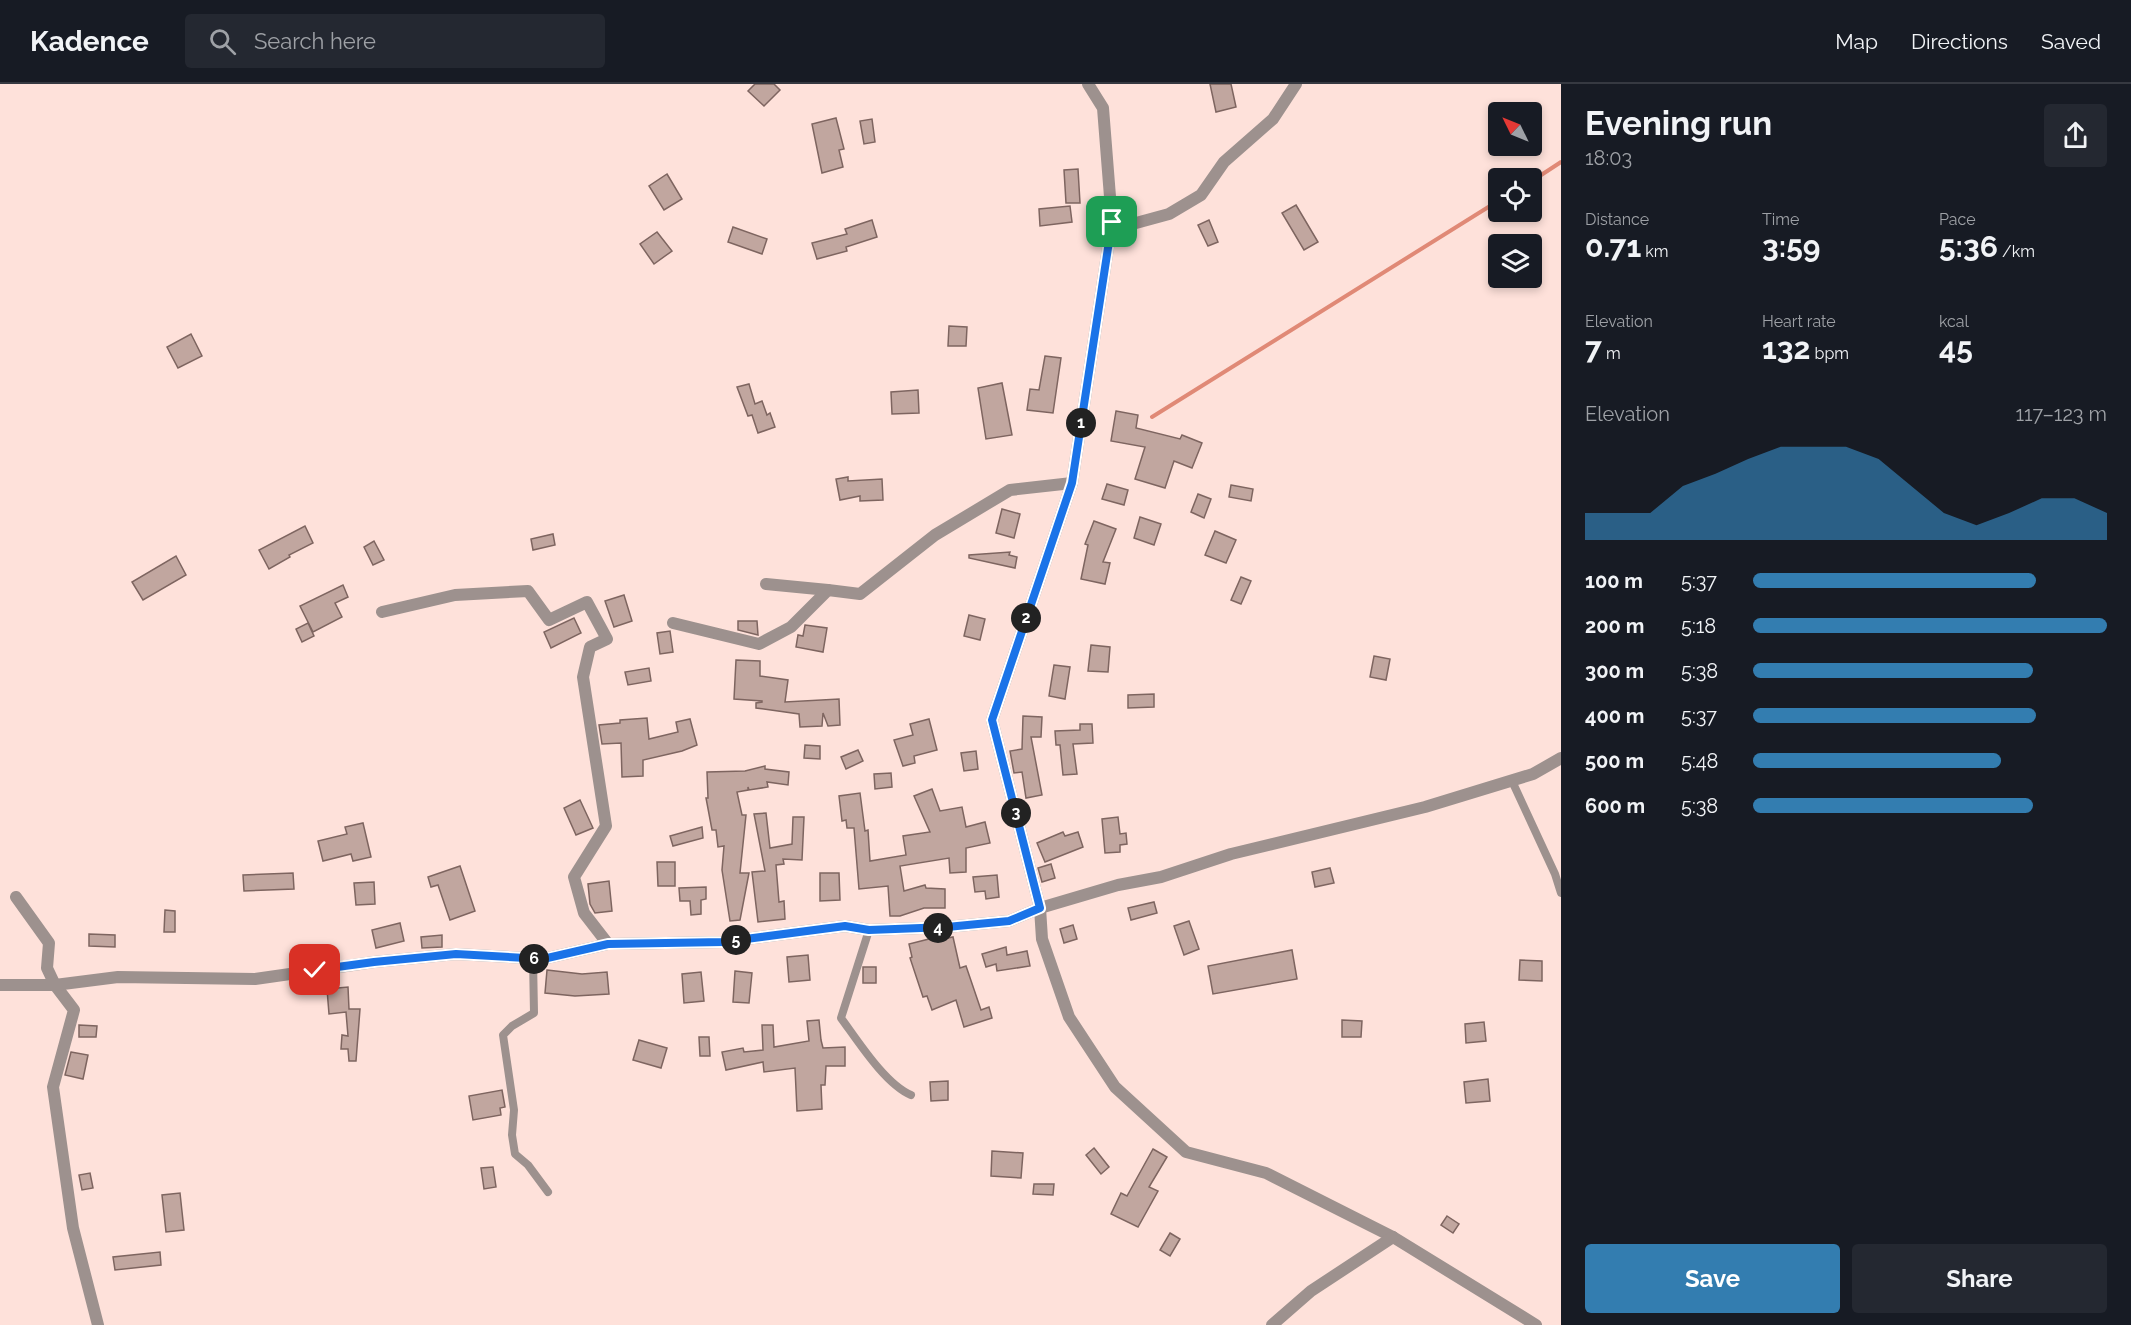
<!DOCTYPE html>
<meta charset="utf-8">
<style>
:root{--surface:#171b24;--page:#242831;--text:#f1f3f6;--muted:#9ea1a6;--line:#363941;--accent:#337db0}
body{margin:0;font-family:Raleway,sans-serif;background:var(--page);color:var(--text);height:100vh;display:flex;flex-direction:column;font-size:22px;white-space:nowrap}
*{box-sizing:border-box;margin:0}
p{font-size:20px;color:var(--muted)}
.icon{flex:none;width:33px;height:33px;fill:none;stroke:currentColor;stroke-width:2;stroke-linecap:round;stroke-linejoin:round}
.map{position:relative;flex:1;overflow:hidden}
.side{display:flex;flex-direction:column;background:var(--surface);width:570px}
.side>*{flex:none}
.needle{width:39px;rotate:313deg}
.tools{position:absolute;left:1488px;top:18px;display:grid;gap:12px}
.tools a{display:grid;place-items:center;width:54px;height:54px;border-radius:6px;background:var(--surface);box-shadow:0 3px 9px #0003;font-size:30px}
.pin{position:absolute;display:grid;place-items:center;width:51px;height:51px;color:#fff;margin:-26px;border-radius:12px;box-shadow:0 3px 9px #0006}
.km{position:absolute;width:30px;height:30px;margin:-15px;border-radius:50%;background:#222;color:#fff;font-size:16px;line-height:30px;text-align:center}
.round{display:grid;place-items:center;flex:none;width:63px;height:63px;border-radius:6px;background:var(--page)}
.head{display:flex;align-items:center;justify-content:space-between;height:102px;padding:0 24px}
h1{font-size:33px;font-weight:700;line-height:45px}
.figures{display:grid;grid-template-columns:repeat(3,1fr);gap:9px;height:102px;padding:6px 24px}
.figures div{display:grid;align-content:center}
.figures b{font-size:30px;font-weight:700}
.figures small{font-size:16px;font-weight:400}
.figures p{font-size:16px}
.chart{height:168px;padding:12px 24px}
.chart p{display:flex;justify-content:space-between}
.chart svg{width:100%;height:108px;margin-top:6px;fill:var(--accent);opacity:.7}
.action{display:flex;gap:12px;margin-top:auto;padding:12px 24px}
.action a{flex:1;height:69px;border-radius:6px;background:var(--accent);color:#fff;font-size:24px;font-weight:700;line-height:69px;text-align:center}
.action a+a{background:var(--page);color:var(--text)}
ul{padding:0 24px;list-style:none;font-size:20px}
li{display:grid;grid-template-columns:96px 72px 1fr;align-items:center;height:45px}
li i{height:15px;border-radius:8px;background:var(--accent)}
header{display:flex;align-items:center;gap:36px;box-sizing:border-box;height:84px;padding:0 30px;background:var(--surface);border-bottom:2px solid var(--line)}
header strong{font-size:28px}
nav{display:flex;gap:33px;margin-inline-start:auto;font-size:21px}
.search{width:420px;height:54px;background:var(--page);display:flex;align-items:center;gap:15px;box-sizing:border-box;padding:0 21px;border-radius:6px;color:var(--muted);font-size:22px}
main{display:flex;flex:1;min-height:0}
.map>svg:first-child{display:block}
</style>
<header>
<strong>Kadence</strong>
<div class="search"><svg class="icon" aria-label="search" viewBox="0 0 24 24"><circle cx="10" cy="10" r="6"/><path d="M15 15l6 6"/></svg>Search here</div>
<nav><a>Map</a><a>Directions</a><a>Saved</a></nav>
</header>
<main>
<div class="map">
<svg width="1561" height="1241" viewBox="0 0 1561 1241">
<rect width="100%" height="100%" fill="#fee1da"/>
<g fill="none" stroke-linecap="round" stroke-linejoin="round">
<g stroke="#e08976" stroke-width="4">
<path d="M1532 97 1561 78"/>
<path d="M1152 333 1498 117"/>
</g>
</g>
<g fill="#c1a69f" stroke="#7e6560" stroke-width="1.5">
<path d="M755 0H774L780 6 764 22 748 7Z"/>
<path d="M1210 0H1231L1236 23 1216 28Z"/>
<path d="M836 34 844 65 839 66 843 83 822 89 812 40Z"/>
<path d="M872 35 875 58 864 60 860 37Z"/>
<path d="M1078 85 1080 119H1066L1064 86Z"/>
<path d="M667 90 682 115 664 126 649 102Z"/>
<path d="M1296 121 1318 158 1304 166 1282 129Z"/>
<path d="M1070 122 1072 138 1040 142 1039 125Z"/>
<path d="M872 136 877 153 846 163 847 167 817 175 812 159 847 150 845 145Z"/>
<path d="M1209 136 1218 158 1208 162 1198 141Z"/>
<path d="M733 143 767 155 762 170 728 158Z"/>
<path d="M657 148 672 167 654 180 640 160Z"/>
<path d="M949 242 967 243 966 262H948Z"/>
<path d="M191 250 202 272 178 284 167 263Z"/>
<path d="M1045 272 1061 274 1053 329 1027 326 1030 305 1039 306Z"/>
<path d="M1002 299 1012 351 986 355 978 304Z"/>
<path d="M749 300 755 320 762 317 767 331 770 329 775 343 758 349 752 331 748 332 737 303Z"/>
<path d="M918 306 919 329 892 330 891 308Z"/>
<path d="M1116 327 1138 331 1136 344 1180 355 1182 351 1202 359 1192 384 1174 377 1165 404 1135 395 1145 363 1111 357Z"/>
<path d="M848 393V397L882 395 883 416 860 417V412L840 416 836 395Z"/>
<path d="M1107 400 1128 406 1124 421 1102 415Z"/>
<path d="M1231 401 1253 405 1251 417 1229 413Z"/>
<path d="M1198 410 1211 415 1204 434 1191 428Z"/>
<path d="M1002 425 1020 430 1014 454 996 449Z"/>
<path d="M1140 433 1161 440 1154 461 1134 454Z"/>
<path d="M1094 437 1116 445 1103 478 1110 479 1105 500 1081 495 1088 461 1085 460Z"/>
<path d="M305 442 313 459 289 471 290 473 269 485 259 466Z"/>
<path d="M1215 447 1236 456 1226 479 1205 471Z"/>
<path d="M553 450 555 461 533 466 531 455Z"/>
<path d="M374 457 384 476 373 481 364 463Z"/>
<path d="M1010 468 1009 471 1017 473 1015 484 969 474V471Z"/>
<path d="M176 472 186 491 143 516 132 498Z"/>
<path d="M1241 493 1251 497 1241 520 1231 516Z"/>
<path d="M343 501 348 513 335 519 342 533 313 548 300 522Z"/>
<path d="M624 511 632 537 614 543 605 517Z"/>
<path d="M969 531 985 535 980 556 964 552Z"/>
<path d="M574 534 581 549 551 564 544 548Z"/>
<path d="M738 537H757L758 551 738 546Z"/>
<path d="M308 539 314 552 302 558 296 545Z"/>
<path d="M805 541 827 544 823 568 796 563 798 551 803 552Z"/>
<path d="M670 547 673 568 660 570 657 549Z"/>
<path d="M1091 561 1110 563 1108 588 1088 587Z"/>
<path d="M1374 572 1390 575 1386 596 1370 593Z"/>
<path d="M736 576 760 577V592L788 596 785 618 839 615 840 641 828 642 823 629 822 642 800 643 799 630 756 624V619L762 618V617L734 615Z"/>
<path d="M1054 581 1070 583 1065 615 1049 612Z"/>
<path d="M649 584 651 597 628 601 625 588Z"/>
<path d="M1154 610V623L1128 624V611Z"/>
<path d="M1023 632 1042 633 1041 653H1031L1042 711 1026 714 1022 688 1014 689 1010 667 1022 665Z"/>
<path d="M647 634 649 655 678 648 676 638 690 635 697 661 682 667 643 676V692L622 693 621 659 602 660 599 641 620 639V636Z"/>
<path d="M929 635 937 666 914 672 915 679 903 682 894 656 913 651 910 640Z"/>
<path d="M1080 640H1092L1093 659 1073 660 1077 690 1063 691 1060 661H1056L1055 647 1080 646Z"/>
<path d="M805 661 820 662V675L804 674Z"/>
<path d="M858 666 863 677 846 685 841 673Z"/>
<path d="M976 667 978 685 964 687 961 669Z"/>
<path d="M765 682V685L789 688 788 701 767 698 768 703 749 706 748 703V706L737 708 742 731H746L740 789H749L740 836 730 837 722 786 724 762 718 763 716 746H712L706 714H708L707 688 745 687Z"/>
<path d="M891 689 892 703 875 705 874 690Z"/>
<path d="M932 705 940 727 962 723 966 743 985 738 990 759 966 764V788L950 789 949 774 900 782 904 807 925 801 926 804 945 805V824H924L900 832H890L888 802 859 805 854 744H847L846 736 842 737 839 712 860 709 865 747 868 746 870 777 906 771 903 752 930 748 914 712Z"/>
<path d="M580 716 593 744 576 751 564 724Z"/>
<path d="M766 729 770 764 792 760 793 733H804L802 776 783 775 784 780 776 781 779 818 784 817 785 835 758 838 752 788 765 787 754 730Z"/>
<path d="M1118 733 1120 750 1126 749 1127 760 1120 761V768L1105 769 1102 735Z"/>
<path d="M363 739 371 773 353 777 351 770 323 777 318 757 347 750 345 743Z"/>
<path d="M702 743 703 754 673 762 670 752Z"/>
<path d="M1063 748 1065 752 1078 748 1083 763 1045 778 1037 759Z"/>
<path d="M657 778H675V802H658Z"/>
<path d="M1051 780 1055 794 1042 798 1038 784Z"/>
<path d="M460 782 475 827 450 836 438 801 431 803 428 793Z"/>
<path d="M1330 784 1334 799 1315 803 1312 788Z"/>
<path d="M293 789 294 805 244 807 243 791Z"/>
<path d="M820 789H839L840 816 820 817Z"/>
<path d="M997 791 999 813 986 815 985 807 975 808 973 793Z"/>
<path d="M609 797 612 827 595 829 590 820 588 800Z"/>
<path d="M374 798 375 820 356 821 354 799Z"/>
<path d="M706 803V815L701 816V830L691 831 690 817H680L679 804Z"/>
<path d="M1154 818 1157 829 1131 836 1128 824Z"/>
<path d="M165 826 175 827V848H164Z"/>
<path d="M1189 837 1199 865 1184 871 1174 842Z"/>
<path d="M400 839 404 857 376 864 372 846Z"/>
<path d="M1073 841 1077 855 1064 859 1060 845Z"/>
<path d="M89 850 115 851V863L89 862Z"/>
<path d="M442 851V863L422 864 421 853Z"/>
<path d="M937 853 938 856 953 853 960 884 966 882 981 926 989 923 992 934 964 943 956 916 932 926 927 912 923 913 910 874 912 873 909 860Z"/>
<path d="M1006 863 1007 871 1027 867 1030 882 997 887 996 880 986 883 982 870Z"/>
<path d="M1292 866 1297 895 1213 910 1208 882Z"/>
<path d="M808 871 810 896 789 898 787 873Z"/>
<path d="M1520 876 1542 877V897L1519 896Z"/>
<rect x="863" y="883" width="13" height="16"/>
<path d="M547 886 582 890 607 888 609 910 575 912 545 909Z"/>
<path d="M735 887 752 889 749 919 733 918Z"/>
<path d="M701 888 704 917 684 919 682 890Z"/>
<path d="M348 903 349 925H360L356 977H349L348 965H341L342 951 348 952 346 928 329 930 327 905Z"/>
<path d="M819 936 821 956 823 964 845 963V982H826L825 1001H821L822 1025 797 1027 795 984 764 988 763 978 726 986 722 968 743 964 744 968 763 966 762 941H773L774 963 809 957 807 937Z"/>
<path d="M1342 936 1362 937 1361 953H1342Z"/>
<path d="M1484 938 1486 957 1466 959 1465 940Z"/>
<path d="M79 941 97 942 96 953H79Z"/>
<path d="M699 953H709L710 972H700Z"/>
<path d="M639 956 667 964 661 984 633 976Z"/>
<path d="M71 968 88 971 83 995 65 991Z"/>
<path d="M1488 995 1490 1017 1466 1019 1464 998Z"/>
<path d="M948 997V1016L931 1017 930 998Z"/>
<path d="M502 1006 505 1023 500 1024 501 1031 473 1036 469 1012Z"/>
<path d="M1094 1064 1109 1083 1101 1090 1086 1071Z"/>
<path d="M1153 1065 1167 1073 1149 1103 1158 1107 1138 1143 1111 1130 1121 1109 1127 1112Z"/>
<path d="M992 1067 1023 1069 1021 1094 991 1092Z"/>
<path d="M493 1083 496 1103 484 1105 481 1084Z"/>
<path d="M90 1089 93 1104 82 1106 79 1091Z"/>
<path d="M1034 1100H1054L1053 1111 1033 1110Z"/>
<path d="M180 1109 184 1146 166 1148 162 1111Z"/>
<path d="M1447 1132 1459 1140 1453 1149 1441 1141Z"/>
<path d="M1170 1149 1180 1155 1170 1172 1160 1166Z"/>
<path d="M160 1168 161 1181 115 1186 113 1173Z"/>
</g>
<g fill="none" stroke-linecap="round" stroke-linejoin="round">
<g stroke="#9d918e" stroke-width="8">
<path d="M1512 697 1555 790 1561 809"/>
<path d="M869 846 841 934C858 957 885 1000 911 1011"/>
<path d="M533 875 534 929 512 942 503 951 514 1026 512 1051 515 1070 528 1081 548 1108"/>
</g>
<g stroke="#9d918e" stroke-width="12">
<path d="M1088 0 1103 24 1112 138 1072 399 992 636 1040 824 1042 855 1069 933 1115 1003 1186 1068 1266 1089 1393 1153 1536 1241"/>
<path d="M1112 138 1136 139 1169 130 1201 111 1224 78 1273 35 1296 0"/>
<path d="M766 500 828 506"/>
<path d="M382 528 455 511 528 507 549 536 587 518 607 555 590 563 583 593 606 742 574 793 584 829 608 860"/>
<path d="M673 539 759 560 791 543 828 506 860 510 935 451 1010 406 1072 399"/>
<path d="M16 813 49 859 47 884 55 901 74 926 53 1003 73 1144 98 1241"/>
<path d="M0 901H55L118 893 255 895 374 878 456 870 543 875 608 860 723 858 845 842 869 846 947 843 1009 837 1040 824 1118 801 1161 793 1231 770 1425 723 1533 690 1561 674"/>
<path d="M1272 1241 1311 1207 1393 1153"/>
</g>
</g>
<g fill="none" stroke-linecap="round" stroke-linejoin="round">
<g stroke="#fff" stroke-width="12">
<path id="route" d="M315 886 374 878 456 870 543 875 608 860 723 858 845 842 869 846 947 843 1009 837 1040 824 992 636 1072 399 1112 138"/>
</g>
<use href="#route" stroke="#1a73e8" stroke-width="8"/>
</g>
</svg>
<div class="tools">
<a><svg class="needle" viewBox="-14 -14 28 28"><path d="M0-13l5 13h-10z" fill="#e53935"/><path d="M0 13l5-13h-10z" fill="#9ea1a6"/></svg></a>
<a><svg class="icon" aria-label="locate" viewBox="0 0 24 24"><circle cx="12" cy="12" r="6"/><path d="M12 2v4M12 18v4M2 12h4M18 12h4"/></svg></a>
<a><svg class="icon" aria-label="layers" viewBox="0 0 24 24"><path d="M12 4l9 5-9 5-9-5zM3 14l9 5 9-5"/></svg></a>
</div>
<div class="pin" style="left:1112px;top:138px;background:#1e9e55"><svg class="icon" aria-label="arrive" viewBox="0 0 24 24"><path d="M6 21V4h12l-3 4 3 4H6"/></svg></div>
<div class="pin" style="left:315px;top:886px;background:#d93025"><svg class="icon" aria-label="check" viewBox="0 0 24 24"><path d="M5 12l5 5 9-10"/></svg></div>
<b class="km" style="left:1081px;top:339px">1</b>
<b class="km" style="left:1026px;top:534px">2</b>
<b class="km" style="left:1016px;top:729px">3</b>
<b class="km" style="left:938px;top:844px">4</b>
<b class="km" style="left:736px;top:856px">5</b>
<b class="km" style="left:534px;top:875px">6</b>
</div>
<section class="side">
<div class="head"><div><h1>Evening run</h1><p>18:03</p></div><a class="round"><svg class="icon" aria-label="share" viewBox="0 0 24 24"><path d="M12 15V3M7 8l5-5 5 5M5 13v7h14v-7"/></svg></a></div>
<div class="figures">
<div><p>Distance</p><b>0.71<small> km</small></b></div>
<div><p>Time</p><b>3:59</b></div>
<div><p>Pace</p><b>5:36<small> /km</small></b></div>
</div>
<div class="figures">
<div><p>Elevation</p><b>7<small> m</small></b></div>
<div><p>Heart rate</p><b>132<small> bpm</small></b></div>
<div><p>kcal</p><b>45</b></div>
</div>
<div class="chart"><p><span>Elevation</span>117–123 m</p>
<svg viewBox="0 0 160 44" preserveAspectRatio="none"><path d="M0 44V33L10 33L20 33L30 22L40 17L50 11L60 6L70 6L80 6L90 11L100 22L110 33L120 38L130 33L140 27L150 27L160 33V44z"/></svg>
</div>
<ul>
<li><b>100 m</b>5:37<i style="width:80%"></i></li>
<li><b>200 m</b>5:18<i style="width:100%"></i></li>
<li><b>300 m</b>5:38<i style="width:79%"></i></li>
<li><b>400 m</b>5:37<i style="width:80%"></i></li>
<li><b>500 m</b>5:48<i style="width:70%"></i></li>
<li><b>600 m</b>5:38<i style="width:79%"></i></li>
</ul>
<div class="action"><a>Save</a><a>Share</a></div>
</section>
</main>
